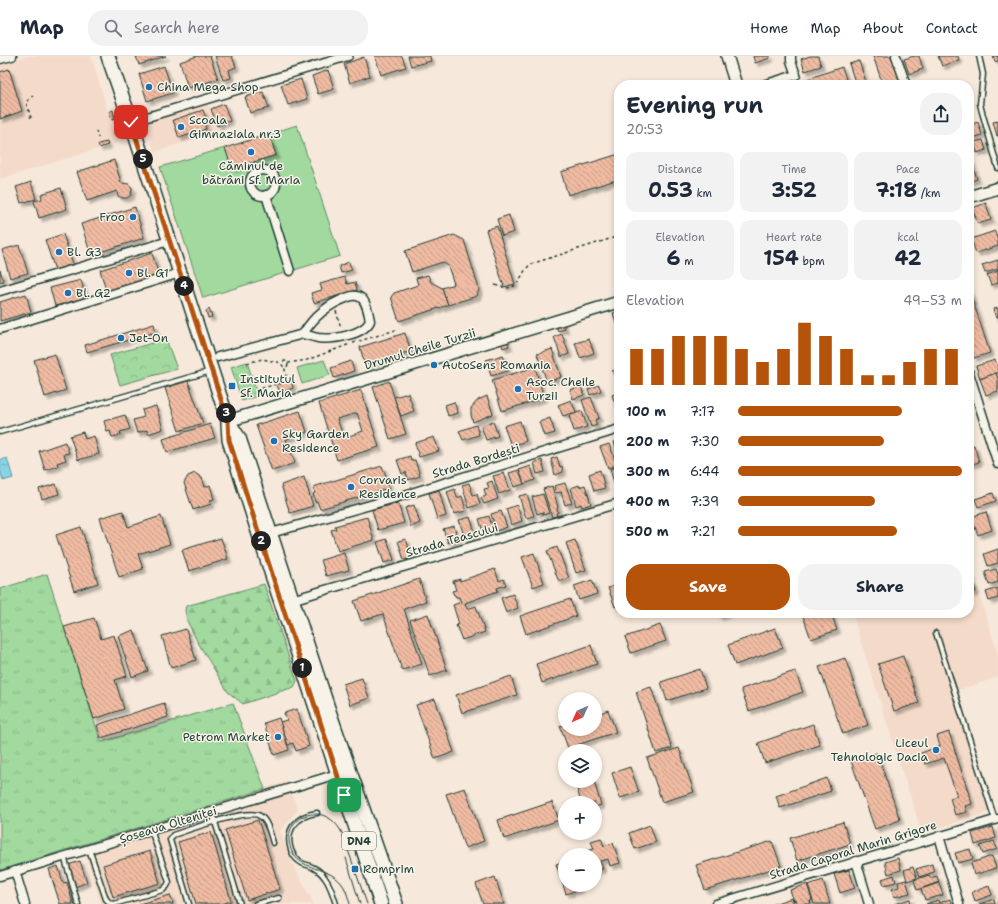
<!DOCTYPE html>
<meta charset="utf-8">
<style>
:root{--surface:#fff;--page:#f2f2f3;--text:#1f2937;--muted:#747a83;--line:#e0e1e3;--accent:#b45309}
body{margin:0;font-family:"Shantell Sans",sans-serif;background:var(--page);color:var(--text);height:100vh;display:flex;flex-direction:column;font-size:15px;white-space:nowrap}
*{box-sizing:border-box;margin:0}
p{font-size:13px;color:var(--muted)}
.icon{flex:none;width:22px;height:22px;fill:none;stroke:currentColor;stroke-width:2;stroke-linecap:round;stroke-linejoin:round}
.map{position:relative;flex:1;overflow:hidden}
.details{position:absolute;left:614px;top:24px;width:360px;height:538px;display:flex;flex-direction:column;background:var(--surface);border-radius:16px;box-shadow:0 2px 6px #0003}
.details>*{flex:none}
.needle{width:26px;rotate:225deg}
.fabs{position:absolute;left:558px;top:636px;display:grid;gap:8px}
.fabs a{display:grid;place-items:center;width:44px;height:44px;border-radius:50%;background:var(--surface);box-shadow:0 2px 6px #0003;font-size:20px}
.pin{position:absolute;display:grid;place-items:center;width:34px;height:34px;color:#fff;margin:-17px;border-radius:8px;box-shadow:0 2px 6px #0006}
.km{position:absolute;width:20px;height:20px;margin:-10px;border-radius:50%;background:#222;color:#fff;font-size:11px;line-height:20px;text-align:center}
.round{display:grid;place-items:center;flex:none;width:42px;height:42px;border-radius:16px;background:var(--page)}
.headline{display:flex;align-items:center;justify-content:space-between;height:68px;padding:0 12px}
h1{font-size:22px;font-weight:700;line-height:30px}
.stats{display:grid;grid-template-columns:repeat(3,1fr);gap:6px;height:68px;padding:4px 12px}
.stats div{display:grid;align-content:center;border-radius:10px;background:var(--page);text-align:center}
.stats b{font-size:20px;font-weight:700}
.stats small{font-size:11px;font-weight:400}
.stats p{font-size:11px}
.chart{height:112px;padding:8px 12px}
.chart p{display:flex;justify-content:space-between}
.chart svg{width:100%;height:72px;margin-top:4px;stroke:var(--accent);stroke-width:6}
.primary-button{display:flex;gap:8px;margin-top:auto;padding:8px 12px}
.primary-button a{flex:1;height:46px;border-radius:16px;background:var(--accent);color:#fff;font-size:16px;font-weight:700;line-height:46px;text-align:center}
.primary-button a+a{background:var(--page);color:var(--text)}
ul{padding:0 12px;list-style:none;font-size:13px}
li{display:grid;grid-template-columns:64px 48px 1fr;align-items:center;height:30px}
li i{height:10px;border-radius:5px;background:var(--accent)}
header{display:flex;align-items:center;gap:24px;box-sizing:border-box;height:56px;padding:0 20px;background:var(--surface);border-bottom:1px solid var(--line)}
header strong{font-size:19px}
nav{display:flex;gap:22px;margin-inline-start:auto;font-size:14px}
.search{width:280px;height:36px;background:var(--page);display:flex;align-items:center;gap:10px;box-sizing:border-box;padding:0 14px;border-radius:16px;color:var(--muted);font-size:15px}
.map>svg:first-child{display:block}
</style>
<header>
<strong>Map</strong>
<div class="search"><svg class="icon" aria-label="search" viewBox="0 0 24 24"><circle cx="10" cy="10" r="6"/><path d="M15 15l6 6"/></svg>Search here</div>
<nav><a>Home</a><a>Map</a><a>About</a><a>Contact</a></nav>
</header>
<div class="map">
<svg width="998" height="848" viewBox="0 0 998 848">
<defs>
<pattern id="grass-tufts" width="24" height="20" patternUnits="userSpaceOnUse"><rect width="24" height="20" fill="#a1d99e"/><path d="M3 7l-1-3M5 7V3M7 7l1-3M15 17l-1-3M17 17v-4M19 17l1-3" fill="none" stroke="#8abb89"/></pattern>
<pattern id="forest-firs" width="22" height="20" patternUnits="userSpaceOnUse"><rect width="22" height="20" fill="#a1d99e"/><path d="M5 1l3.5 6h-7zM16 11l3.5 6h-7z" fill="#8abb89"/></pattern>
<pattern id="park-crowns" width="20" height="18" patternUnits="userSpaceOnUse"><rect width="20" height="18" fill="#a1d99e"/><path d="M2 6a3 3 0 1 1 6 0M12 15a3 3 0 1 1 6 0" fill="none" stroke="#8abb89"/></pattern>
<pattern id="water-ripples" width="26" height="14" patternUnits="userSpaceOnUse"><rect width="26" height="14" fill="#88d3e8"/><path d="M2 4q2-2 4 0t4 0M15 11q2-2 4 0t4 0" fill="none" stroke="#6facbd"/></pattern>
<pattern id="building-back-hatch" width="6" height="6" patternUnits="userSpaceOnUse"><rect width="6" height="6" fill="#f0bba2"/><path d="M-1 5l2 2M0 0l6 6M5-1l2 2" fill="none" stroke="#c29985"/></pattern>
<filter id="shadow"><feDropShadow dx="3.5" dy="3.5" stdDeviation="1" flood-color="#0004"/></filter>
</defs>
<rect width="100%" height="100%" fill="#f6e8da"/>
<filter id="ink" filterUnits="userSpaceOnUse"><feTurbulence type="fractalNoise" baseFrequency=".025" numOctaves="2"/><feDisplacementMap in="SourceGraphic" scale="8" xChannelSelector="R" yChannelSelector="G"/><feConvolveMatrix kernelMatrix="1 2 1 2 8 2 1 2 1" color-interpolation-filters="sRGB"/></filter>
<g filter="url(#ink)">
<g fill="#f4dac9">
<path d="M28 0H91L117 87 0 123V8Z"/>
<path d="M207 46 217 75 155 96 145 67Z"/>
<path d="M969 507 998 598V621L958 634 996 754 922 777 852 557H969Z"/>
<path d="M288 725 298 754 280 775 294 811 314 848H101L82 788Z"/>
</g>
<path fill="url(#grass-tufts)" stroke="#608b69" d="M47 518 101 686 233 647 265 733 0 814V533Z"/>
<path fill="url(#forest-firs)" stroke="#608b69" d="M264 528 297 625 294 631 243 648 228 636 197 585 187 565 185 554 186 550Z"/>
<g fill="url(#park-crowns)" stroke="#608b69">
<path d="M166 283 177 313 120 329 110 299Z"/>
<path d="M247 306 258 340 242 345 231 311Z"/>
</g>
<g fill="#a1d99e" stroke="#608b69">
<path d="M297 69 340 200 203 242 160 111 225 92 233 113 276 99 269 78Z"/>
<path d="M324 304 330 319 302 328 297 312Z"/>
</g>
<path fill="url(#water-ripples)" stroke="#5e97a0" d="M7 402 13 422 3 425 0 413V404Z"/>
<g fill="url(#building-back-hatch)" stroke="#1f3d34" fill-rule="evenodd" filter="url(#shadow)">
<path d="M136 0H166L139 9Z"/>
<path d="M197 0H210L218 23 188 32 180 6Z"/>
<path d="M215 0H232L236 11 229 14 231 22 223 24Z"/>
<path d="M375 0H402L406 11 381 19Z"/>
<path d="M408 0H430L431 5 411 10Z"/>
<path d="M753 0H770V2L755 7Z"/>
<path d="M810 0H818L821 10 805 15 801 3Z"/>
<path d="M873 0H892L901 27 897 29H883Z"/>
<path d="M914 0H919L923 13 909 18 904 3Z"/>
<path d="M938 0H958L959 4 942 10Z"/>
<path d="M993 0H998V5L995 6Z"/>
<path d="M364 1 370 20 350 27 344 8Z"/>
<path d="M859 5 866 26 856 29 849 8Z"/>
<path d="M164 10 173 37 147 45 139 18Z"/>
<path d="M842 11 848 29H805L804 24Z"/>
<path d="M9 13 22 55 0 63V16Z"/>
<path d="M328 14 334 33 318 38 312 20Z"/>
<path d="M301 23 307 43 288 49 281 29Z"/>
<path d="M263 36 269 52 250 57 245 41Z"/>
<path d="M224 48 230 65 217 70 211 53Z"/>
<path d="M113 54 115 63 112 64 109 56Z"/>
<path d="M203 54 207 65 204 66 206 73 179 82 173 64Z"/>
<path d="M998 65V80H997L993 66Z"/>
<path d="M978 66 982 79 973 82 969 69Z"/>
<path d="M269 78 276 99 232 113 225 92Z"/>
<path d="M983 84 986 94 977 97 974 86Z"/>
<path d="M107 86 108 89 99 92 98 88Z"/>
<path d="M619 98V123L568 139 561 116Z"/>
<path d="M114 104 121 126 122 127 129 128 132 132 131 139 127 142H122L118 140 117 135 87 145 77 116Z"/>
<path d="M969 105H971L977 123 969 126Z"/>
<path d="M31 126 36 143 21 147 16 131Z"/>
<path d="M61 132 67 153 39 162 34 145 42 143 41 138Z"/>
<path d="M986 147 991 164 978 168 972 152Z"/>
<path d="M135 151 144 182 91 199 81 168Z"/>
<path d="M509 159 514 176 502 180 497 163Z"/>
<path d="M497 170 515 228 504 231 486 174Z"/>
<path d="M995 175 998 185V190L976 197 971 183Z"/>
<path d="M63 178 73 208 55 214 45 184Z"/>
<path d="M454 179 464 184 479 233 477 240 448 249 442 232 454 228 448 210 443 206 412 216 405 195Z"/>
<path d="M19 189 28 217 10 222 2 194Z"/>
<path d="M152 197 159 220 107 237 100 214Z"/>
<path d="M998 204V213L985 217 982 209Z"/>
<path d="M349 206 352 214 341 217 339 210Z"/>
<path d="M0 214 4 225 0 226Z"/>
<path d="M998 215V227L991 229 987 219Z"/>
<path d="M428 219 431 226 442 232 448 249 399 265 391 241 394 237 418 229 416 222Z"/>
<path d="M345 221 347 228 355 226 357 234 314 247 311 237 322 234 320 228Z"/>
<path d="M81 224 86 242 55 250 50 232Z"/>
<path d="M969 233 990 297 974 302 969 287Z"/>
<path d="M26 238 31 256 0 265V246Z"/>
<path d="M998 252V261L996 262 993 253Z"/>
<path d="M209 253 212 261 208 262 206 255Z"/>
<path d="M619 255V267L616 268 613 257Z"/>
<path d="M563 266 565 273 558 275 556 269Z"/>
<path d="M154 268 156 276 87 296 85 289Z"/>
<path d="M405 277 411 295 365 309 360 291Z"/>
<path d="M562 278 569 298 561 301 554 281Z"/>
<path d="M506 282 509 290 503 292 500 284Z"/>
<path d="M589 283 594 297 580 302 575 287Z"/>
<path d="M552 293 561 321 547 326 537 298Z"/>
<path d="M55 298 66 334 45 341 34 304Z"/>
<path d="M503 299 508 315 491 320 486 304Z"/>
<path d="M995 304 998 311V316L980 323 976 310Z"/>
<path d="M351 305 354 315 334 322 331 312Z"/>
<path d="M535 311 544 342 502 355 492 324Z"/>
<path d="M619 313V324L616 325 612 315Z"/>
<path d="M996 317 998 323V335L986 339 980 323Z"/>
<path d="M291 324 293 332 280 337 277 329Z"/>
<path d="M188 325 203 367 179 375 165 332Z"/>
<path d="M389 325 406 378 390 383 373 331Z"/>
<path d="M599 329 601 335 590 339 588 333Z"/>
<path d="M581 330 584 339 573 343 570 334Z"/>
<path d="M361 334 379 391 337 404 319 347ZM357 357 363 375 344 382 337 363Z"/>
<path d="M408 337 414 355 401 360 394 341Z"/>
<path d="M619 337V359L612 339Z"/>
<path d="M487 340 493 358 473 366 471 359V352L478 344Z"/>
<path d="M591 341 599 362 595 364 597 369 591 371 582 344Z"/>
<path d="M571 344 576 356 563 360 558 349Z"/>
<path d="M454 346 458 357 448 360 445 349Z"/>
<path d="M156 350 163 373 148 378 147 374 137 377 133 364 144 361 142 354Z"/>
<path d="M300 355 307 376 286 383 295 407 272 415 256 369Z"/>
<path d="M582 355 587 371 574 375 569 360Z"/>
<path d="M125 359 130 373 120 376 121 379 112 381 110 375 107 376 104 365Z"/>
<path d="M550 362 555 377 544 380 539 366Z"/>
<path d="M493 365 498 380 486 384 481 370Z"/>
<path d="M520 365 526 385 511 390 504 370Z"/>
<path d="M210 368 215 382 167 396 163 383Z"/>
<path d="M476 369 479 379 463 384 459 375Z"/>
<path d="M83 376 85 383 94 380 99 398 78 404 70 380Z"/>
<path d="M434 381 439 395 419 401 415 387Z"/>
<path d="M619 385V401H618L614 386Z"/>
<path d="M65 386 69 397 64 398 66 404 57 407 58 410 45 414 39 395Z"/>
<path d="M609 388 617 409 608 412 600 391Z"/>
<path d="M974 389 979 406 969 409V391Z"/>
<path d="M410 400 411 405 415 404 420 420 408 424 406 416 402 418 397 404Z"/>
<path d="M557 401 560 411 562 410 563 416 555 419 551 403Z"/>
<path d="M542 404 545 416 537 418 534 407Z"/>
<path d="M382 410 388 425H387L389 432 320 453 317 445 315 446 313 438 315 437 313 431Z"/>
<path d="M531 410 535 424 524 428 519 414Z"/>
<path d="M619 410V429L615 430 610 413Z"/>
<path d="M519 414 524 428 514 431 509 417Z"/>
<path d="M600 414 605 432 594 435 589 418Z"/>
<path d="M195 417 202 422 205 431 210 429 214 443 210 444 211 448 193 454 184 427 188 420Z"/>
<path d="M504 417 510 434 499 438 493 420Z"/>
<path d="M304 421 313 450 290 457 281 429Z"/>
<path d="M492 425 498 443 484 448 481 442 486 440 484 433 489 432 487 427Z"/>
<path d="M469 427 473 439 477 438 480 448 469 452 462 429Z"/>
<path d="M565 427 572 447 565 449 561 436 556 437 554 430Z"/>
<path d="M56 428 59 438 42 443 39 433Z"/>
<path d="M579 429V431L585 429 591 448 582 451 581 448 576 450 571 432Z"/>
<path d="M552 430 558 451 557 452 558 456 556 457 557 460 552 461 543 433Z"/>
<path d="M455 433 457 442 462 440 466 455 454 458 447 436Z"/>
<path d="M439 434 446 460 437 463 429 437Z"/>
<path d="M993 437 996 445 978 451 975 443Z"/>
<path d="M527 438 534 460 526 462 519 440Z"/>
<path d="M543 438 549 457 543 459V456L537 458 532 441Z"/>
<path d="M398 447 404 467 378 474 372 454Z"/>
<path d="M414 449 420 467 411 471 405 452Z"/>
<path d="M517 449 522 465 511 469 506 453Z"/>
<path d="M123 455 128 471 161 460 170 488 138 498 143 513 119 521 100 462Z"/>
<path d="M501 455 507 471 496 475 491 458Z"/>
<path d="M986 456 992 474 978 479 971 461Z"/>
<path d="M489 460 494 476 484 479 479 463Z"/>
<path d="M367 461 374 484 338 495 331 474 336 473 335 470Z"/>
<path d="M470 461 476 479 465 483 459 464Z"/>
<path d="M454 470 458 484 448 487 443 473Z"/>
<path d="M81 471 98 527 74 535 56 479Z"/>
<path d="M221 482 228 503 189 515 182 494Z"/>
<path d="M387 483 394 504 384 507 377 486Z"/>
<path d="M406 483 412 502 404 504 398 485Z"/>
<path d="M575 484 586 514 576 517 566 487Z"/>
<path d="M557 491 569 522 559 526 547 495Z"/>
<path d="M998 493V507L988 510 984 498Z"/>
<path d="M344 497 349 514 326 520 321 504Z"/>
<path d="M534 497 544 527 533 531 522 501Z"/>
<path d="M495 513 499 525 504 523 506 529 497 532 498 535 465 547 467 553 476 550 485 576 462 584 456 569 459 568 453 549 461 546 459 541H456L455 539H454L452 535 456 534 453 525 460 523V525Z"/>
<path d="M996 513 998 518V526L989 529 985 516Z"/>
<path d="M969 515 976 536 969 538Z"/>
<path d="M419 523 426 545 404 553 422 608 402 614 383 558 361 565 354 545Z"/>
<path d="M592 524 597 538 579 544 574 530Z"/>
<path d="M619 528V549L615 551 608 532Z"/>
<path d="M998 532V542L989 545 986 536Z"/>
<path d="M513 538 518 552 506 557 501 542Z"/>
<path d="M570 543 576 560 526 578 520 560Z"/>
<path d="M717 557H728L719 561Z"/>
<path d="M802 557H831L837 574 811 583Z"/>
<path d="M428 558 447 614 430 620 410 564Z"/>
<path d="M94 562 101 583 114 579 127 620 115 624 124 653 94 663 64 571Z"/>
<path d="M660 569 666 585 631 597 625 581Z"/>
<path d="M775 572 783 592 735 609 728 589Z"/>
<path d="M186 573 196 604 171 612 162 580Z"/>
<path d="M134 574 148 615 132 621 118 580Z"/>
<path d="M591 589 597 608 542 627 536 608Z"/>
<path d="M903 600 919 647 894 655 878 608Z"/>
<path d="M845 602 868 669 843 678 819 611Z"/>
<path d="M700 613 706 632 667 645 661 626Z"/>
<path d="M795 615 803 636 749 655 741 633Z"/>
<path d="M511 620 517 639 462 657 456 639Z"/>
<path d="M362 622 369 642 350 649 343 628Z"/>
<path d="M651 631 672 692 656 697 636 636Z"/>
<path d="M435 643 454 696 435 703 416 649Z"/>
<path d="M164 647 168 661 101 682 97 669Z"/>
<path d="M297 653 309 690 296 695 293 687 288 689 280 666 287 664 284 657Z"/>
<path d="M608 654 616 676 568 692 560 670 565 669V673H595V659Z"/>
<path d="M279 662 289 694 274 699 264 667Z"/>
<path d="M813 668 820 689 765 707 758 687Z"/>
<path d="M949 676 972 748 965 750 967 756 955 759 950 742 957 740 944 702 925 708 921 697 940 690 937 680Z"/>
<path d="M679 692 694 736 662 746 647 702Z"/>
<path d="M877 697 900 764 875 773 851 705Z"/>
<path d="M630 711 639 736 620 742 612 717Z"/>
<path d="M827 722 831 735 780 752 776 740Z"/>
<path d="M575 725H594L601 749 595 751V747H581Z"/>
<path d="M465 732 484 785 465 792 446 738Z"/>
<path d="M552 746 559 764 504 783 498 764Z"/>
<path d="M258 764 280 833 247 844 225 774Z"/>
<path d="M843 766 850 788 797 805 790 782Z"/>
<path d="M650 769 656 786 635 793 629 777Z"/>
<path d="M993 771 996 782 975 789 972 777Z"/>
<path d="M211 776 231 845 222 848H196L178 786Z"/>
<path d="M601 782 604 790 613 787 620 807 610 810 608 803 600 805 603 813 595 815V799H588L586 795 594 793 591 785Z"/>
<path d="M772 785 781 810 705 834 696 809Z"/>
<path d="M994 785 997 793 983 798 980 790Z"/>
<path d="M970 793 973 803 958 807 955 797Z"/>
<path d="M150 795 160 827 113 841 103 809Z"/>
<path d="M992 800 996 812 974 819 971 807Z"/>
<path d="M898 802 901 814 888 818 885 806Z"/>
<path d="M80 805 87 826 75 831 68 809Z"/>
<path d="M565 805V829H578L580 833 566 838 556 808Z"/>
<path d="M932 808 934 816 919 821 916 813Z"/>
<path d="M58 810 63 827 67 826 73 848H60L49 813Z"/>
<path d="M913 811 917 822 907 825 904 814Z"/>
<path d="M849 814 855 832 840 837 834 818Z"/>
<path d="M894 819 896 826 884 829 882 823Z"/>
<path d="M929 819 930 822 937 820 939 826 917 834 914 824Z"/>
<path d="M495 821 504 848H483L476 828Z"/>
<path d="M823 824 830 848H814L808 829Z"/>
<path d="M906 824 910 837 894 841 892 833 899 831 898 826Z"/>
<path d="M939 827 943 839 925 844 921 833Z"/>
<path d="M807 828 812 844 810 845 811 848H797L795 844 794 845 790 834Z"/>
<path d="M989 830 992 839 975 845 972 836Z"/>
<path d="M170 839 173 848H139Z"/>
<path d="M792 842 794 848H773Z"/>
<path d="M910 843 911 848H894Z"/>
<path d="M950 843 952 848H926L938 844 939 847Z"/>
<path d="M994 843 995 848H979Z"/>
</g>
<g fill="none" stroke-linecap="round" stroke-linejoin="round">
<g stroke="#1f3d34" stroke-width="7">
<g id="lane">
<path d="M979 0 983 18 980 48 982 56 998 112"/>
<path d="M0 376 211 315"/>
<path d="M936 577 995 764"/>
<path d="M212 756 240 848"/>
<path d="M317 757C307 758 299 762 293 770 286 781 289 798 300 806 304 809 310 809 314 812 318 814 323 819 325 822 331 830 333 839 336 848"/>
<path d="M89 793 106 843 110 847 114 848"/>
<path d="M64 800 78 848"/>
<path d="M114 848 163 834 167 830 169 826 151 774"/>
<path d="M189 848 170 784 173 779C188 774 248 752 260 760 268 765 270 778 273 787"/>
<path d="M256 848 279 842"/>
</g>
</g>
<g stroke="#1f3d34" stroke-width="11">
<g id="street">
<path d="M896 0 905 26 903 29"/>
<path d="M0 3 12 0"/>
<path d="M763 29 796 19 791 5V0"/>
<path d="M131 66 348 0"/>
<circle cx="263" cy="127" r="13"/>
<path d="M266 139 290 215"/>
<path d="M0 235 169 185"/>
<path d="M0 273 180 217"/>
<path d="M218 301 303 278C308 279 313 281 318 282 332 284 364 279 370 265 369 259 366 245 361 242 356 238 351 240 346 242 327 249 314 260 303 278"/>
<path d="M969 317 998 408"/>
<path d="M271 477 395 442 619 373"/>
<path d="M288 545 619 447"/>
<path d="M939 780 959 848"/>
<path d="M856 805 869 848"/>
<path d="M15 815 25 848"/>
<path d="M0 820 337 718"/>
<path d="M716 848 998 763"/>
</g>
</g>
<g stroke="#1f3d34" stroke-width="14">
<g id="secondary">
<path d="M727 0 736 29"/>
<path d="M969 141 998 132"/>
<path d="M228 365 619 246"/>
</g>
</g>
<g stroke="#1f3d34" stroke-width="16">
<g id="primary">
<path d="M108 0 131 66 228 365 239 382 330 658 396 848"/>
<path d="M228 368 229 384 271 516 381 848"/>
</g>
</g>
<g stroke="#1f3d34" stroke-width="1.5" stroke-dasharray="3 3" stroke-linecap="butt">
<path d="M31 62 26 46 33 40"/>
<path d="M96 75 98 82"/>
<path d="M495 229C522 239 517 219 531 208L619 180"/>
<path d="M336 255 341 272"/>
<path d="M353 287 399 273"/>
<circle cx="285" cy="308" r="3"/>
<path d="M247 307 262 303 282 307"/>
<path d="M288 307 307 304 350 288"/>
<path d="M256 334 287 325 285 314V311"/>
</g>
<use href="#lane" stroke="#f7f3e8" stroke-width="4"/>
<use href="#street" stroke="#f7f3e8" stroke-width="8"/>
<use href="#secondary" stroke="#f7f3e8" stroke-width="11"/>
<use href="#primary" stroke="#f7f3e8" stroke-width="13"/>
<g stroke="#1f3d34" stroke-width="1">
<path d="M346 802 360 848"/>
<path d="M350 848C348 842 347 836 344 831 331 808 296 817 290 790 282 759 325 743 342 777L367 848"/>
</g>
</g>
</g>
<g fill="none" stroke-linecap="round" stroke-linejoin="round" filter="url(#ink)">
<g stroke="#fff" stroke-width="8">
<path id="route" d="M131 66 228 365 229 384 260 481 344 739"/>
</g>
<use href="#route" stroke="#b45309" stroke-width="5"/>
</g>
<g fill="#1f6fb2" stroke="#f7f3e8" stroke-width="1.5">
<circle cx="149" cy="31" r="4"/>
<circle cx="181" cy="71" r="4"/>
<circle cx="251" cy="96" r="4"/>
<circle cx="133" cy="161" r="4"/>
<circle cx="59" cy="196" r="4"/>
<circle cx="129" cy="217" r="4"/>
<circle cx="68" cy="237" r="4"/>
<circle cx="121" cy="282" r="4"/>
<circle cx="434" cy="309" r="4"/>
<rect x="228" y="326" width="8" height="8" rx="2"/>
<circle cx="518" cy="333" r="4"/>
<circle cx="274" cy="385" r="4"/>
<circle cx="351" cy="431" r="4"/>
<circle cx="278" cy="681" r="4"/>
<circle cx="936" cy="694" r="4"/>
<rect x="351" y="809" width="8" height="8" rx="2"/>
</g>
<g text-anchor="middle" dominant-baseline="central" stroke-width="3" stroke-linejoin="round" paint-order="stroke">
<rect fill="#f7f3e8" stroke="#60746a" stroke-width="1" x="342" y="776" width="34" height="18" rx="3"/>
<g font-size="11" font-weight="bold" fill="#1f3d34">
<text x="359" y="785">DN4</text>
</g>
<g font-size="12" fill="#1f3d34" stroke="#f7f3e8" text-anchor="start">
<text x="157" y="31">China Mega Shop</text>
<text x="189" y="64">Scoala<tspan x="189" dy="14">Gimnaziala nr.3</tspan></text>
<text x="251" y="110" text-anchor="middle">Căminul de<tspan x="251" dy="14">bătrâni Sf. Maria</tspan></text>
<text x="125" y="161" text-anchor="end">Froo</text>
<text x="67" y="196">Bl. G3</text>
<text x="137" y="217">Bl. G1</text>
<text x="76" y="237">Bl. G2</text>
<text x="129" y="282">Jet-On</text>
<text x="442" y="309">AutoSens Romania</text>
<text x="240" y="323">Institutul<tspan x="240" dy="14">Sf. Maria</tspan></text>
<text x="526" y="326">Asoc. Cheile<tspan x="526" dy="14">Turzii</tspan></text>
<text x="282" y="378">Sky Garden<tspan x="282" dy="14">Residence</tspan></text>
<text x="359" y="424">Corvaris<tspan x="359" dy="14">Residence</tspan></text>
<text x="270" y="681" text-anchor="end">Petrom Market</text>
<text x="928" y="687" text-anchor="end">Liceul<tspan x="928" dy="14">Tehnologic Dacia</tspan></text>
<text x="363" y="813">Romprim</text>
</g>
<g font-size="12" fill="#1f3d34" stroke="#f7f3e8">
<text transform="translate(420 293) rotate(-17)">Drumul Cheile Turzii</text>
<text transform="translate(476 405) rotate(-17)">Strada Bordești</text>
<text transform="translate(452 484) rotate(-16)">Strada Teascului</text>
<text transform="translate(168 769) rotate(-17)">Șoseaua Olteniței</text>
<text transform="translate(853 794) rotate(-17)">Strada Caporal Marin Grigore</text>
</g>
</g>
</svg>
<div class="fabs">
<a><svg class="needle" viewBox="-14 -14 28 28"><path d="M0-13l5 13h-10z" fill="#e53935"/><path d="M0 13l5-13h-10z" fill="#747a83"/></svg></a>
<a><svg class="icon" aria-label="layers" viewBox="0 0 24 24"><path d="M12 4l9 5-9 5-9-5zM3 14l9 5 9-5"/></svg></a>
<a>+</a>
<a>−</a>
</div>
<div class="pin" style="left:344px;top:739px;background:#1e9e55"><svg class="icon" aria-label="arrive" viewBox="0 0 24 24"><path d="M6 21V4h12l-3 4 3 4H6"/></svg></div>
<div class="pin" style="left:131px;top:66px;background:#d93025"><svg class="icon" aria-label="check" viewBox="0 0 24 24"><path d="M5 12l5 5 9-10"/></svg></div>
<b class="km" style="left:302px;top:612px">1</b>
<b class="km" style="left:261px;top:485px">2</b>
<b class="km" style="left:226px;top:357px">3</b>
<b class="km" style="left:184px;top:230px">4</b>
<b class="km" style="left:143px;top:103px">5</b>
<section class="details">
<div class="headline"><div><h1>Evening run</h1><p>20:53</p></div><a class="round"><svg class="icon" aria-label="share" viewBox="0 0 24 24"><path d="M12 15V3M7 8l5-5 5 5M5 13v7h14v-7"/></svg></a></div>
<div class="stats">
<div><p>Distance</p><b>0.53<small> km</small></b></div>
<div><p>Time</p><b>3:52</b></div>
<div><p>Pace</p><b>7:18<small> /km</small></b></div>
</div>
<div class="stats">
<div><p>Elevation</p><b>6<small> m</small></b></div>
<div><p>Heart rate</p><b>154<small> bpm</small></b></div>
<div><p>kcal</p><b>42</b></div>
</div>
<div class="chart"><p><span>Elevation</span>49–53 m</p>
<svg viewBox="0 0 160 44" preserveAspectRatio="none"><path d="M5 44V22M15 44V22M25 44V14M35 44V14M45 44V14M55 44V22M65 44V30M75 44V22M85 44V6M95 44V14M105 44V22M115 44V38M125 44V38M135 44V30M145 44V22M155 44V22"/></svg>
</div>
<ul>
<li><b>100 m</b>7:17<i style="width:73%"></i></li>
<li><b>200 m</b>7:30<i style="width:65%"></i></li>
<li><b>300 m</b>6:44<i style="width:100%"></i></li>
<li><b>400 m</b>7:39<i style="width:61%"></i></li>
<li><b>500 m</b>7:21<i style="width:71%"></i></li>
</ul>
<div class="primary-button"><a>Save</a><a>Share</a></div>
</section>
</div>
